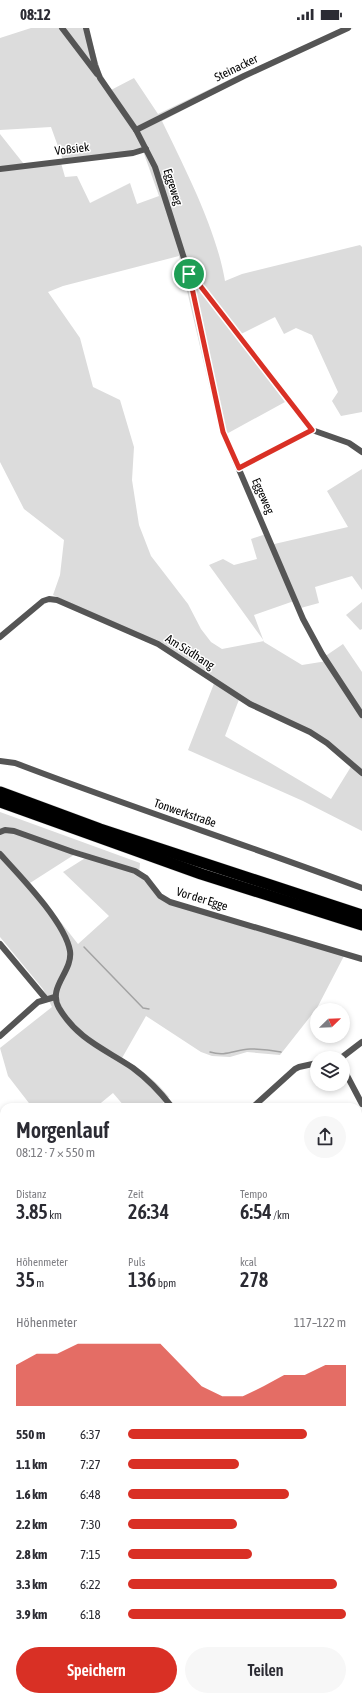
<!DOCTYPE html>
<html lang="de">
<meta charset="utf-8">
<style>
:root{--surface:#fff;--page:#f7f7f7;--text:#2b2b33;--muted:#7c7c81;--accent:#d93025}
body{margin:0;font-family:"Asap Condensed",sans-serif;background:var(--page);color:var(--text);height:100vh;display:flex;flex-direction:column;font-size:15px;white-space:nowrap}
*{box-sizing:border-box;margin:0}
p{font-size:13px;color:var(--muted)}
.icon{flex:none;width:22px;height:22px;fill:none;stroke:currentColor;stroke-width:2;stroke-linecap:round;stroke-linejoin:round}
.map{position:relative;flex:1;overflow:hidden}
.panel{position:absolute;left:0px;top:1075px;width:362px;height:598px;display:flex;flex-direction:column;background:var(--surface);border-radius:12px 12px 0 0;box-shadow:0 2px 6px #0003}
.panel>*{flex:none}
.needle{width:26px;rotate:67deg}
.tools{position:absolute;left:310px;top:975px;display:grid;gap:8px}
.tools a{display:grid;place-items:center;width:40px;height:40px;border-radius:50%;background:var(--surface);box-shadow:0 2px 6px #0003;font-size:20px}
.pin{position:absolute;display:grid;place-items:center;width:34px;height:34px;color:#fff;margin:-17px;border:2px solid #fff;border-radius:50%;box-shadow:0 1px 4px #0007}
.round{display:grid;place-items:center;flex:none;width:42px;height:42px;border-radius:21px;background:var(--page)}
.head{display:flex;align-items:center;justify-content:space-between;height:68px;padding:0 16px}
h1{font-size:22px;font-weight:600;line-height:30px}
.stats{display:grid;grid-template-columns:repeat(3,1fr);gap:6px;height:68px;padding:4px 16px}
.stats div{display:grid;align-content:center}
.stats b{font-size:20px;font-weight:600}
.stats small{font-size:11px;font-weight:400}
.stats p{font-size:11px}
.chart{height:112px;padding:8px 16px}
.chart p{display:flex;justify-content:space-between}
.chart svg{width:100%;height:72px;margin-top:4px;fill:var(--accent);opacity:.7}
.cta{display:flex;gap:8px;margin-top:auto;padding:8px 16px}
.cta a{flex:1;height:46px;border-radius:24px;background:var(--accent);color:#fff;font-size:16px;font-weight:600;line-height:46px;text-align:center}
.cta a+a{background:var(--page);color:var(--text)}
ul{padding:0 16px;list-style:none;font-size:13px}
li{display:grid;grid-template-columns:64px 48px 1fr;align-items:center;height:30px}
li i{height:10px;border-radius:5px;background:var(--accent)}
.status{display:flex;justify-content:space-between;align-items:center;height:28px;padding:0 20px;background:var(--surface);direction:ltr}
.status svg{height:11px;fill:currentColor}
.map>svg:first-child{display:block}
</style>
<div class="status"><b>08:12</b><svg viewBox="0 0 49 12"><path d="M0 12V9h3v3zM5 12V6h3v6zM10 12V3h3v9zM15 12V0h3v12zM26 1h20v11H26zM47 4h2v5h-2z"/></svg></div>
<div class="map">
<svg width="362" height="1673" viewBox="0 0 362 1673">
<rect width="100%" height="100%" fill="#fff"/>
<g fill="#dcdcdc" fill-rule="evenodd">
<path d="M31 0H88L101 45 111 62 134 50 158 86 241 46 343 0H353L245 50 162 93C185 141 216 200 225 253L242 246 360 217 362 219V384L341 388 332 373 338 364 312 307 296 300 284 306 275 289 237 308 285 374 221 409 179 228 63 258 48 264 80 310 93 359 120 372 134 419 132 452 139 497 151 528 188 576 201 601 211 614 222 621 264 613 209 537 223 531 234 537 257 531 251 511 266 506 270 517 348 499 327 463 362 441V562L352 548 315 559 319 575 297 581 294 573 254 587 264 614 302 637 327 633 324 629 343 616 362 644V744L327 714 240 669 225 708 331 771 352 737 362 746V803L303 773 188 722 215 653 171 622 53 567 60 547 64 512 24 481 0 434V106L27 140 61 135 65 149 77 148 90 175 130 155 137 176 159 168 143 123 64 135 51 99 0 102V10Z"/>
<path d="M362 574V601L360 602 346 587Z"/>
<path d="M0 784 140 835 139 847 159 869 344 928 317 980 280 1027 247 1024 230 1029 212 1028 201 1024 146 988 122 1030C140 1040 156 1053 169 1069L159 1079H125L113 1065 96 1079H32L8 1048 0 1020 52 979 43 961 0 909ZM80 823 90 827 63 844 109 888 78 916 30 855Z"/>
<path d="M4 1198V1259L0 1262V1202Z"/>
<path d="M0 1353 4 1356V1559L0 1557Z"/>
<path d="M358 1617C362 1633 362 1657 359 1673H310L311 1669H358Z"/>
<path d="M10 1669H147L149 1673H7Z"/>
</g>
<path fill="#a3a3a3" d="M201 1669H311L310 1673H203Z"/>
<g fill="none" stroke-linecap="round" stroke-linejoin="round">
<g stroke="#a3a3a3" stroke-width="1.5">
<path d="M84 919 143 980 149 981"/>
<path d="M210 1024C226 1029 234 1022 250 1021 260 1021 271 1022 281 1024"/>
</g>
<g stroke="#dbdbdb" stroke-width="12">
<g id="motorway">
<path d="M0 764 100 801 362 887"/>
<path d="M0 774 201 846 362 897"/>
</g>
</g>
<g stroke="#555" stroke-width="6">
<path d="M62 0 97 46"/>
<path d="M86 0 95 37 100 50 136 102 155 139 189 246 223 404 303 591 322 626 362 687"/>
<path d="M136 102 244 48 348 0"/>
<path d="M0 141 133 125 146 121"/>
<path d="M189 246 198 255 312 402 349 415 362 424"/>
<path d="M239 440 312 402"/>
<path d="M0 609 43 573 49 571 57 572 158 616 250 676 310 704 327 715 362 745"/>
<path d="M0 733 15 735C130 779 247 817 362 860"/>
<path d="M0 804 5 802 14 803 73 824 135 843 146 850 160 868 170 874 362 931"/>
<path d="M0 826C20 848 65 894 70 923 73 944 47 959 59 980 78 1012 105 1021 133 1040 148 1051 161 1065 172 1079"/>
<path d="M0 916 46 971"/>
<path d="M0 1008 38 974 55 969"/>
<path d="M341 1030 362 1014"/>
<path d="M343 1040 362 1076"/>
<path d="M253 1079 295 1041 299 1039 317 1035"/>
<path d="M358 1213 362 1211"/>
<path d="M358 1258 362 1262"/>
<path d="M1 1265 4 1262"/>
<path d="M358 1400 362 1406"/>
<path d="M358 1447 362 1445"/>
<path d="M358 1521 362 1528"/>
</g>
<use href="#motorway" stroke="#000" stroke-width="11"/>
</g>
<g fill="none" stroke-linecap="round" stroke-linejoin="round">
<g stroke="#fff" stroke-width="8">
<path id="route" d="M189 246 198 255 312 402 239 440 223 404Z"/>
</g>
<use href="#route" stroke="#d93025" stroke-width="5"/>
</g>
<g text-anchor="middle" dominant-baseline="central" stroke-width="3" stroke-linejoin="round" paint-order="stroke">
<g font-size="12" fill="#000" stroke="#fff">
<text transform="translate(236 40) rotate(-26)">Steinacker</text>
<text transform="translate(72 121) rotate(-7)">Voßsiek</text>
<text transform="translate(173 159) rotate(72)">Eggeweg</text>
<text transform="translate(263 468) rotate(66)">Eggeweg</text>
<text transform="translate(190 624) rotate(32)">Am Südhang</text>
<text transform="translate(185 785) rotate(19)">Tonwerkstraße</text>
<text transform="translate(202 871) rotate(17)">Vor der Egge</text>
</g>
</g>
</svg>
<div class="tools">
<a><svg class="needle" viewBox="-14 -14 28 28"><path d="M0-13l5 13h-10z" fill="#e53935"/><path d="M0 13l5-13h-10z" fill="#7c7c81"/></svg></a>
<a><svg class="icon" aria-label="layers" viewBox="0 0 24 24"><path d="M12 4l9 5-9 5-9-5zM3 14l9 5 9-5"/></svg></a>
</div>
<div class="pin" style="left:189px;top:246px;background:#1e9e55"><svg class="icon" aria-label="arrive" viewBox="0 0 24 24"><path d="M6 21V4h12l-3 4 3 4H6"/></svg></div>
<section class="panel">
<div class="head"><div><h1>Morgenlauf</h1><p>08:12 · 7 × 550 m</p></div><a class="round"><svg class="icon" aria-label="share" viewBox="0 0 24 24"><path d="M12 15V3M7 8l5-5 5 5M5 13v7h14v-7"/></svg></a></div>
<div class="stats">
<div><p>Distanz</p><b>3.85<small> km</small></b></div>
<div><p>Zeit</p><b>26:34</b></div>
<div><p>Tempo</p><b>6:54<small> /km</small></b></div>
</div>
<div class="stats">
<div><p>Höhenmeter</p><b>35<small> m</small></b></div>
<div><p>Puls</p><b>136<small> bpm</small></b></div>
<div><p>kcal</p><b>278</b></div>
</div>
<div class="chart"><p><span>Höhenmeter</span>117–122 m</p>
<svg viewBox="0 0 160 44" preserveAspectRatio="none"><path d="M0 44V19L10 12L20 12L30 6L40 6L50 6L60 6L70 6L80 19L90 32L100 38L110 38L120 32L130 25L140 25L150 19L160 19V44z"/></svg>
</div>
<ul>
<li><b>550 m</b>6:37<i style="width:82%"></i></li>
<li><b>1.1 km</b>7:27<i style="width:51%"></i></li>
<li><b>1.6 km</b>6:48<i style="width:74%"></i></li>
<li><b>2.2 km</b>7:30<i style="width:50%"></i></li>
<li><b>2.8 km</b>7:15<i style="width:57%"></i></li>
<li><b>3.3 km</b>6:22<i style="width:96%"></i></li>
<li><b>3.9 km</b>6:18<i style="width:100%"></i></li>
</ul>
<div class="cta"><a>Speichern</a><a>Teilen</a></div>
</section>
</div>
